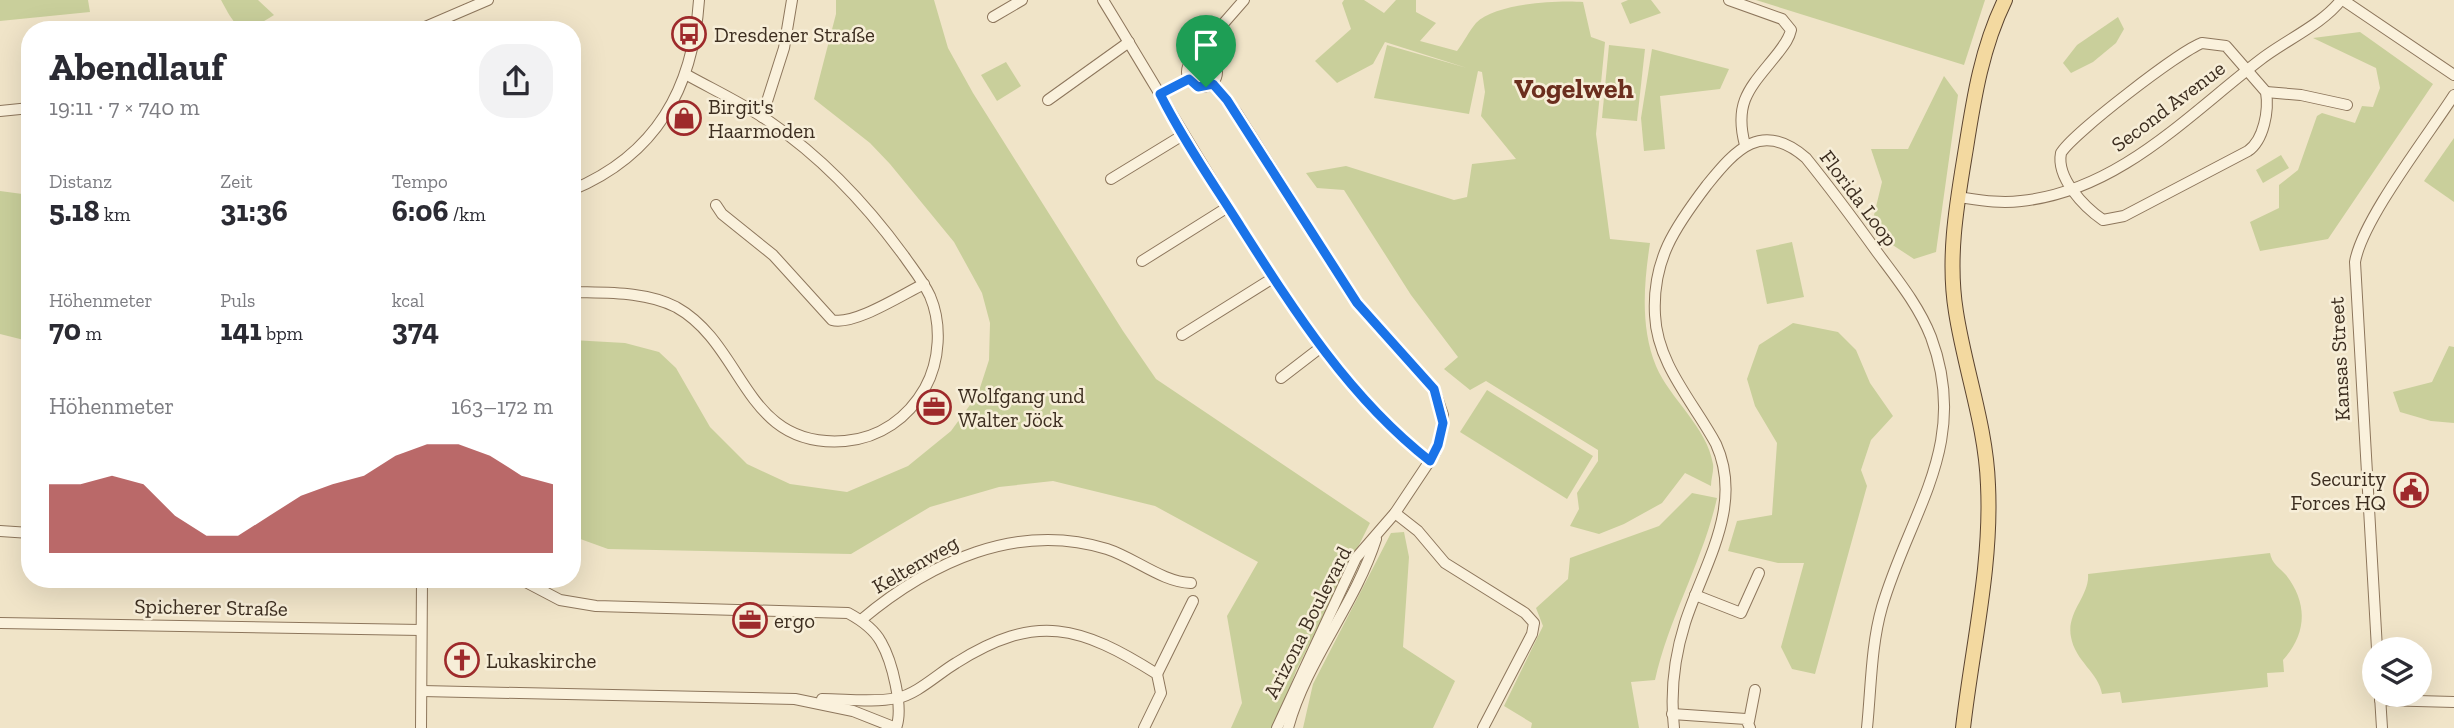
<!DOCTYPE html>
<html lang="de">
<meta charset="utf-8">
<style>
:root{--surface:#fff;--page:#f2f2f3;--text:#2b2b33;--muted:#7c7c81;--accent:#9e2a2b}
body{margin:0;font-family:"Zilla Slab",serif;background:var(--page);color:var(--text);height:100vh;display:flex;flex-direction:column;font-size:26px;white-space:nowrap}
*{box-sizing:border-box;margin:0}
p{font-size:23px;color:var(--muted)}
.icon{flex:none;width:38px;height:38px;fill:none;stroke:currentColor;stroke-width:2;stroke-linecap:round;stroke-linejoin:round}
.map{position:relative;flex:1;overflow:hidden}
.drawer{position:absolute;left:21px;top:21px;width:560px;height:567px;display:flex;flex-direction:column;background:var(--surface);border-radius:28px;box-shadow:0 7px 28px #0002}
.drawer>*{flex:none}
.fabs{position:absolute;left:2362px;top:637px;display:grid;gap:14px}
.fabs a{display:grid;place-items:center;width:70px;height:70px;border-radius:50%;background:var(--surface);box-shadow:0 7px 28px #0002;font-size:35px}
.pin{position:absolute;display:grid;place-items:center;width:60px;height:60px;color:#fff;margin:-72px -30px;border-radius:50% 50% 50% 0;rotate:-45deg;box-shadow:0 0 7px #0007}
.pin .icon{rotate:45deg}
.round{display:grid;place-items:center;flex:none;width:74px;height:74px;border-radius:28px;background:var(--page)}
.headline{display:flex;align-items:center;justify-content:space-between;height:119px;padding:0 28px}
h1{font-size:38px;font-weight:800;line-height:52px}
.stats{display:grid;grid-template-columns:repeat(3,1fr);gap:10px;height:119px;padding:7px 28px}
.stats div{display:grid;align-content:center}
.stats b{font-size:30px;font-weight:800}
.stats small{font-size:19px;font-weight:400}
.stats p{font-size:19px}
.chart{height:196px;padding:14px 28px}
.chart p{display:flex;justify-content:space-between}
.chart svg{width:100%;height:126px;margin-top:7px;fill:var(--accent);opacity:.7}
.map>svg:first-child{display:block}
</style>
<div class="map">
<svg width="2454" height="728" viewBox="0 0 2454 728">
<rect width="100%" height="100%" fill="#f0e4c8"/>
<g fill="#c9cf9b">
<path d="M0 0H88L90 12 0 21Z"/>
<path d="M221 0H258L274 15C242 35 239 34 221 0Z"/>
<path d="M836 0H934L948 48 973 93 1123 331 1156 379 1370 523 1296 671 1275 728H1231L1242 703 1227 616 1258 562 1155 506 1053 481 999 487 930 507 851 554 608 549 572 536V340L625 343 659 352 676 368 710 427 747 464 790 484 847 492 908 466 951 431 978 394 989 360 990 323 982 293 954 242 890 164 870 143 814 99 836 14Z"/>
<path d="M1344 0H1364L1384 13 1396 0H1416V12L1436 23 1420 41 1457 51C1464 42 1469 31 1476 23 1495 3 1558 0 1583 2L1591 37 1605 42 1596 134 1610 239 1650 243C1644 283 1640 327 1656 366 1670 399 1707 427 1713 464 1714 471 1711 479 1711 486L1685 473 1662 503 1624 524 1599 534 1570 526 1579 509 1577 493 1598 461V450L1486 381 1470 390 1444 369 1458 357 1411 295 1344 190 1317 188 1306 173 1346 166 1454 200 1467 197 1472 164 1516 159 1481 116 1485 92 1482 72 1478 71 1469 114 1374 98 1387 45 1467 68 1385 42 1373 64 1337 83 1315 61 1351 29 1342 3Z"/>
<path d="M1628 0H1651L1661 13 1630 24 1621 3Z"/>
<path d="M1756 0H1985L1964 65Z"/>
<path d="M2118 17 2124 29 2116 43 2093 62 2071 73 2063 63 2077 45Z"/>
<path d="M2360 32 2433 84 2328 239 2260 251 2250 222 2279 208V185L2298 170 2317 116 2322 113 2355 123 2362 106 2373 107 2380 88 2376 68 2313 38Z"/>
<path d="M1609 45 1645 49 1637 121 1602 118Z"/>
<path d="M1652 49 1729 69 1720 89 1660 96 1665 149 1644 151 1641 118Z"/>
<path d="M1006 62 1021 86 997 101 981 75Z"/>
<path d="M1944 76 1958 95 1936 252 1914 259 1885 240 1874 215 1882 182 1871 149H1908Z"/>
<path d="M2454 138V202L2424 181Z"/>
<path d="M2281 155 2289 168 2263 183 2256 170Z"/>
<path d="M0 191 30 195V358L24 340 0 334Z"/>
<path d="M1792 242 1804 297 1767 304 1756 250Z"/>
<path d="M1793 323 1838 332 1856 350 1870 383 1893 416 1871 440 1861 470 1867 486 1815 674 1792 669 1781 647 1804 563H1778L1728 551 1737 521 1772 515 1777 443 1755 406 1747 379 1759 345Z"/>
<path d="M2449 346 2454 347V423L2431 421 2400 412 2393 392 2432 382Z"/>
<path d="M1487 390 1593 456 1567 499 1460 432Z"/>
<path d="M1692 493 1717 498C1703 561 1669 617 1655 680L1631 682 1639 728H1531L1532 723 1504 706 1543 626 1536 608 1568 579 1570 558 1659 526Z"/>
<path d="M1404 532 1409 557 1403 647 1455 681 1433 728H1303L1313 684 1391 533Z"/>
<path d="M2270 553C2272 564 2279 567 2286 575 2308 603 2307 634 2283 660L2284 672 2267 673 2268 687 2122 703 2120 692 2102 694C2099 673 2075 661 2071 637 2066 612 2090 596 2088 574Z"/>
</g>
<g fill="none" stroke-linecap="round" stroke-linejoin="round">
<g stroke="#8d765c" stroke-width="12">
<g id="minor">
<path d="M1103 0C1152 80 1199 161 1249 240 1301 321 1354 402 1430 461"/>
<path d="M1729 0 1782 19 1791 30C1789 39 1784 45 1778 53 1752 86 1733 100 1745 145"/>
<path d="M2343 0 2454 75"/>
<path d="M993 17 1022 0"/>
<path d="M418 30 488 0"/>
<path d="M2202 43 2226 46 2266 92C2269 110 2264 140 2248 151L2124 216 2103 220C2084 207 2056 178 2061 153 2072 134 2180 51 2202 43Z"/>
<circle cx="1202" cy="72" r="15"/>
<path d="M1204 57 1216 32 1244 0"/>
<path d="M1213 84 1236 112 1357 303 1434 389 1443 415 1442 430 1435 453 1395 513 1356 558 1277 728"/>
<path d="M2266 92 2301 95 2347 105"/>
<path d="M1160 94 1189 79"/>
<path d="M1048 100 1129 42"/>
<path d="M0 111 30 108"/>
<path d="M762 117 784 48 792 0"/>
<path d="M1111 179 1183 135"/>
<path d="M572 190C656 155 693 89 699 0"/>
<path d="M1958 197C1979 200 2000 204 2021 201 2118 191 2187 116 2260 60 2284 41 2323 24 2341 0"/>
<path d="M716 205 722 214 773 255 832 320C854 326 903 294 924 284"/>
<path d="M1142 261 1228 207"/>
<path d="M572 292C606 293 645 291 676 307 746 346 743 449 845 441 880 438 908 418 925 388 940 361 942 324 930 296 923 281 913 269 904 256 866 204 823 158 770 122 744 104 714 90 687 75"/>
<path d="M1182 335 1273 278"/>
<path d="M1281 378 1320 348"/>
<path d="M1395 513 1418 531 1445 563 1525 613 1534 623 1532 634 1483 728"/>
<path d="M0 531 30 533"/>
<path d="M1695 595 1741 613 1759 573"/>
<path d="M861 620C930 562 1017 521 1107 549 1135 558 1162 582 1191 583"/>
<path d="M0 623 421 630"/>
<path d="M2377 649 2355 262C2362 220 2429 134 2454 95"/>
<path d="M1157 674 1193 601"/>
<path d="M422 691 795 699 853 711 896 728C904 708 892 661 881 642 874 629 861 620 848 613L596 606 560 600 520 579"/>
<path d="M2380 696 2382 728"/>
<path d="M822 699C846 699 873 703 897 698 916 695 939 673 956 663 1036 612 1081 626 1157 674L1161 693 1144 728"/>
<path d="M2380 700 2454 702"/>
<path d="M1672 714 1746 719 1750 728"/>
<path d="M1749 721 1755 690"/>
<path d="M421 728 422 579"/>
<path d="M1288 728C1306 661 1355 605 1376 539"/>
<path d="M1674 728C1670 691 1674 658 1685 623 1704 564 1744 506 1716 444 1694 403 1657 364 1655 315 1652 260 1675 227 1707 185 1736 149 1762 120 1806 158 1831 189 1854 220 1877 252 1897 279 1919 306 1931 337 1971 444 1910 511 1882 607 1871 645 1871 689 1867 728"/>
</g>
</g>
<g stroke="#5b4430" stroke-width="16">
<path id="major" d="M1963 728C1972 648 1992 566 1988 485 1986 426 1965 370 1956 312 1947 257 1957 203 1966 148 1974 97 1982 47 2005 0"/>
</g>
<use href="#minor" stroke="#faf1dc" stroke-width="10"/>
<use href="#major" stroke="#f3d9a0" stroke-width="14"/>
</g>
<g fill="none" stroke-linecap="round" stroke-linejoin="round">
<g stroke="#fff" stroke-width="14">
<path id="route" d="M1189 79 1198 87 1213 84 1227 100 1357 303 1434 389 1443 423 1438 445 1430 461C1348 397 1293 309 1237 221 1211 180 1182 138 1160 94Z"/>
</g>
<use href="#route" stroke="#1a73e8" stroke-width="9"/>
</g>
<defs>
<g id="bus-ring" transform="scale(1.75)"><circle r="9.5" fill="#f7eed8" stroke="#9e2a2b" stroke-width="1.5"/><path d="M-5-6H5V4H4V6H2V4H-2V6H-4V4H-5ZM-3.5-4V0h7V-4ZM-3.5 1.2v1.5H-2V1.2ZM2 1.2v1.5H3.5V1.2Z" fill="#9e2a2b"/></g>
<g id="shop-ring" transform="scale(1.75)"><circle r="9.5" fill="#f7eed8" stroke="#9e2a2b" stroke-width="1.5"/><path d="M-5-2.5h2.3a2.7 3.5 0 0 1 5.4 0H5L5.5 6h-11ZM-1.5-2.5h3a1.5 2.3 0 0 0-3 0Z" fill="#9e2a2b"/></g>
<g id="office-ring" transform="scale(1.75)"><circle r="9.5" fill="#f7eed8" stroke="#9e2a2b" stroke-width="1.5"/><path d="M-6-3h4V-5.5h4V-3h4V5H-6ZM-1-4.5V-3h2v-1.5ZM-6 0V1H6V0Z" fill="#9e2a2b"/></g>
<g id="civic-ring" transform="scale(1.75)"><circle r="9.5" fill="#f7eed8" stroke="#9e2a2b" stroke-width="1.5"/><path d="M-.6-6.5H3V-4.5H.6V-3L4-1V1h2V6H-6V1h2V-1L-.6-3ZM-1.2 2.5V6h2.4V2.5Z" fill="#9e2a2b"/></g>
<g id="church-ring" transform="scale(1.75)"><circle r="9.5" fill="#f7eed8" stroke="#9e2a2b" stroke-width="1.5"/><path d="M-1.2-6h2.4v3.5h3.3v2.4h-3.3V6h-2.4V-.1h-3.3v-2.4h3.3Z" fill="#9e2a2b"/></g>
</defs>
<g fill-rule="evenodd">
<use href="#bus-ring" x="689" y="34"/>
<use href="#shop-ring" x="684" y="118"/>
<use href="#office-ring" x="934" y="407"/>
<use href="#civic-ring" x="2411" y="490"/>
<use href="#office-ring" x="750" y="620"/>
<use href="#church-ring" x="462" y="660"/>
</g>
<g text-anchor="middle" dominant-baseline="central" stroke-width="5" stroke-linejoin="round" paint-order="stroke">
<g font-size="21" fill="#3d2e20" stroke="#f7eed8" text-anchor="start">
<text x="714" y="34">Dresdener Straße</text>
<text x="708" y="106">Birgit's<tspan x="708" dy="24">Haarmoden</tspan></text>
<text x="958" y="395">Wolfgang und<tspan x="958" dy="24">Walter Jöck</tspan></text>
<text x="2386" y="478" text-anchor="end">Security<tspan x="2386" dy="24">Forces HQ</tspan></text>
<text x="774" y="620">ergo</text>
<text x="486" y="660">Lukaskirche</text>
</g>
<g font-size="21" fill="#3d2e20" stroke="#f7eed8">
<text transform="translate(2168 106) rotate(-37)">Second Avenue</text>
<text transform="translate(1859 198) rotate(53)">Florida Loop</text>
<text transform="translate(2339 359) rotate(-93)">Kansas Street</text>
<text transform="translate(915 564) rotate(-30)">Keltenweg</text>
<text transform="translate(211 607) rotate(1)">Spicherer Straße</text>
<text transform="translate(1307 622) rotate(-63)">Arizona Boulevard</text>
</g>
<g font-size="28" font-weight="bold" fill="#6b2e1e" stroke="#f7eed8">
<text x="1574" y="88">Vogelweh</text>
</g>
</g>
</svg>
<div class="fabs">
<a><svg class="icon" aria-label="layers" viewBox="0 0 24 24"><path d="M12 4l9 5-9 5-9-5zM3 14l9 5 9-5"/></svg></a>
</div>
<div class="pin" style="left:1206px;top:87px;background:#1e9e55"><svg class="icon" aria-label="arrive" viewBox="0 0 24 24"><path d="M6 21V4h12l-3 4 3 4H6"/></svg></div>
<section class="drawer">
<div class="headline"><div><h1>Abendlauf</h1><p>19:11 · 7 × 740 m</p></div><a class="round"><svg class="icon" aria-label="share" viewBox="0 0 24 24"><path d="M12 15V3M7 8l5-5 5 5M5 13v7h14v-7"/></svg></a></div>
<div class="stats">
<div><p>Distanz</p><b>5.18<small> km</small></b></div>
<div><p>Zeit</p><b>31:36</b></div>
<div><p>Tempo</p><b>6:06<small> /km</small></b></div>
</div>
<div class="stats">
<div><p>Höhenmeter</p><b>70<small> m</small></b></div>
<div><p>Puls</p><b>141<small> bpm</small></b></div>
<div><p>kcal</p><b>374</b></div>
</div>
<div class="chart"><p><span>Höhenmeter</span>163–172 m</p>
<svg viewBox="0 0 160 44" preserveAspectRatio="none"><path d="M0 44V20L10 20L20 17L30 20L40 31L50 38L60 38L70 31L80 24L90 20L100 17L110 10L120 6L130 6L140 10L150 17L160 20V44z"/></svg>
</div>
</section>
</div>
